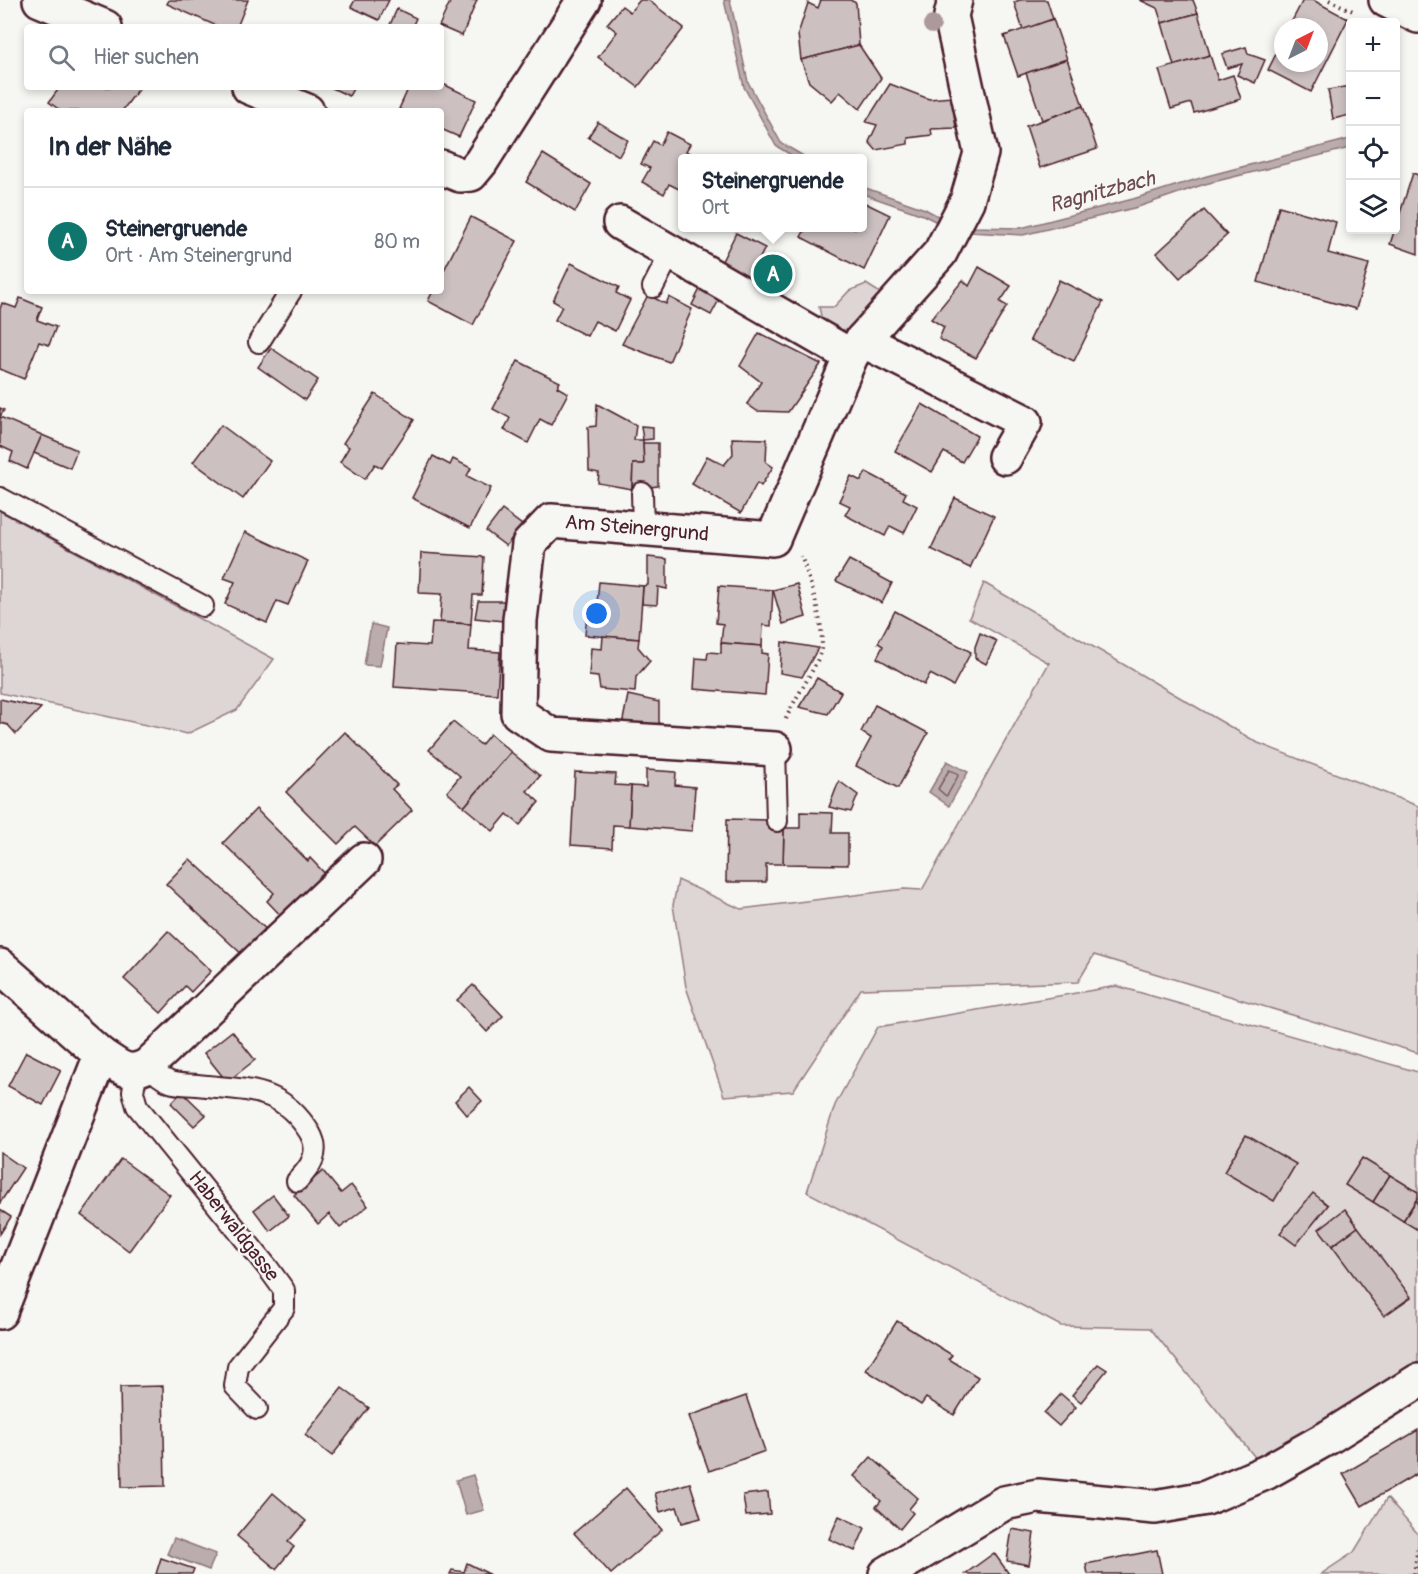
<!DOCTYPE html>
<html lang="de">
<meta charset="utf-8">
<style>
:root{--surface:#fff;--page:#f6f6f7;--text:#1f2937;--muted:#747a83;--line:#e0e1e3;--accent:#0f766e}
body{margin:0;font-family:Pangolin,sans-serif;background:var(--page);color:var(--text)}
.controls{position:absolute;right:18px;top:18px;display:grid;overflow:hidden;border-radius:6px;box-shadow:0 3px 9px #0003}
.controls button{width:54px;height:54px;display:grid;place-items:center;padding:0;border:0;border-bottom:2px solid var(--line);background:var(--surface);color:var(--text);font:30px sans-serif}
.compass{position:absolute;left:1274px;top:18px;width:54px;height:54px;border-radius:50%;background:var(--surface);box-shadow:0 3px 9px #0003;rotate:42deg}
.you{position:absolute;left:597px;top:614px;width:21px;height:21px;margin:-15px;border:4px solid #fff;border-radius:50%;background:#1a73e8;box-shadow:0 0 0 9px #1a73e833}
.badge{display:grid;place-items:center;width:39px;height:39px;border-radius:50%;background:var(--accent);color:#fff;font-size:20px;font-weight:700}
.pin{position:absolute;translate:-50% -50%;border:3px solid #fff;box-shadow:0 2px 6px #0006}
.popup{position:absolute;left:678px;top:154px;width:189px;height:78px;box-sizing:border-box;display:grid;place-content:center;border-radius:6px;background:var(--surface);filter:drop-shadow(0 2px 4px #0005);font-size:20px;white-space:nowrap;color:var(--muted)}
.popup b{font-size:22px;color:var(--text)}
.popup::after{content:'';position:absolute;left:50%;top:100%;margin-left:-12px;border:12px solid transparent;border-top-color:var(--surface)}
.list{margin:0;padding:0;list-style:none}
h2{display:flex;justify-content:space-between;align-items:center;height:78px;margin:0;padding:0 24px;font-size:26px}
h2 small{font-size:20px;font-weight:400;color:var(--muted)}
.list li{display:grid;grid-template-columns:39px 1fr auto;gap:18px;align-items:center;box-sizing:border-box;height:108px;padding:0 24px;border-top:2px solid var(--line)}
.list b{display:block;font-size:22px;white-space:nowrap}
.list p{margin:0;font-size:20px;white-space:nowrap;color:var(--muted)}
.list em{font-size:20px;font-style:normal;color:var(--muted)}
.icon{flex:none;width:33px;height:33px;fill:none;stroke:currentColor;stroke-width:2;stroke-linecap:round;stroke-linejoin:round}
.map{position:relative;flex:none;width:1418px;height:1574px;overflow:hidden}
.search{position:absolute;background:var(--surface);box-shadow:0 3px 9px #0003;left:24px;top:24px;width:420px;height:66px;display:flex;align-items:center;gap:15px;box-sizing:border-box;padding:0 21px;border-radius:6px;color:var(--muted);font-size:22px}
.panel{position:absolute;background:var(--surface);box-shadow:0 3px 9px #0003;left:24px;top:108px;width:420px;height:186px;border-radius:6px}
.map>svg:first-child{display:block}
.green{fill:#ddd6d5;stroke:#947a80;stroke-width:1.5}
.water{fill:#bbadae;stroke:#8e747a;stroke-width:1.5}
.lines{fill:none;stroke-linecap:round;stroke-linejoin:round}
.shore{stroke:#77585f;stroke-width:1.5}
.building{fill:#ccc1c0;stroke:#4a1f2b;stroke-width:1.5}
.lane-casing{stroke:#4a1f2b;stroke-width:24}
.street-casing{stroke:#4a1f2b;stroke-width:38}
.secondary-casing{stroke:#4a1f2b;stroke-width:38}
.path{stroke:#4a1f2b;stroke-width:4;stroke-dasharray:1.5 4.5;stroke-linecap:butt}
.lane{stroke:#f6f6f2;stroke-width:20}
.street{stroke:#f6f6f2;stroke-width:33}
.secondary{stroke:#f6f6f2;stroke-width:33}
.tree{fill:#ac999c}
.labels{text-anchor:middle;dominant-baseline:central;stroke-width:4.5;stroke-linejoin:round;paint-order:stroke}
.street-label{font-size:20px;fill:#4a1f2b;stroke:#f6f6f2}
.water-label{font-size:21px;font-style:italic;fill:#6c4a52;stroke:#f6f6f2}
</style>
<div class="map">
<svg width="1418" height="1574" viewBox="0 0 1418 1574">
<rect width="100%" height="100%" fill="#f6f6f2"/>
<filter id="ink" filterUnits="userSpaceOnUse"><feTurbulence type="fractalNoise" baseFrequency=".0167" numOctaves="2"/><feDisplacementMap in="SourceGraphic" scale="12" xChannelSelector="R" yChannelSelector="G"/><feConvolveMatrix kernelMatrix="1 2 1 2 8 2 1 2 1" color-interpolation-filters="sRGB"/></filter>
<g filter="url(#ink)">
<g class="green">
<polygon points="866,284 882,294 862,329 836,330 823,325 819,307 834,307 849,291"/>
<polygon points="0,511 274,659 237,710 187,734 0,693"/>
<polygon points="984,583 1258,743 1418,806 1418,1053 1094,955 1078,982 861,989 793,1091 724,1096 686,987 673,905 678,880 741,909 904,889 922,890 1049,663 969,618"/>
<polygon points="1117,986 1418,1072 1418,1381 1267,1472 1150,1328 1061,1326 807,1192 835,1105 878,1027"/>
<polygon points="1387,1498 1418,1534 1418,1574 1321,1574 1354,1552"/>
</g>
<g class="water">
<polygon points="724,0 730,0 748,82 781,143 807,158 796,158 776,146 744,87"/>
<polygon points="1350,139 1350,148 1205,184 1138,207 1023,235 969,232 941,224 923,215 863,194 863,187 925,209 947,221 973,227 1021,228 1133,199 1207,176"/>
<polygon points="371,624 387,628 380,666 364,665"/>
<polygon points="947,761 968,772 949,806 929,792"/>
<polygon points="473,1475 484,1510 466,1515 456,1480"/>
<polygon points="174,1538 216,1554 209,1570 167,1554"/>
</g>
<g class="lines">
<polygon class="shore" points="949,770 957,773 958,776 948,794 946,796 938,789"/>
</g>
<g class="building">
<polygon points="169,0 248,0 237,27 219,27 167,4"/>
<polygon points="355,0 389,0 379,20 351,7"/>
<polygon points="451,0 477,0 462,36 439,26"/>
<polygon points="640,0 648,0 684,28 638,87 598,57 617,32 607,24 622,6 630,12"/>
<polygon points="821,0 850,0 856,3 859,45 801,60 798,34 808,3 818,8"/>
<polygon points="1020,0 1047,0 1053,19 1023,30 1014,2"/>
<polygon points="1140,0 1193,0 1198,13 1162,23 1157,8"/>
<polygon points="1303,0 1313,0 1348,19 1311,92 1268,70 1283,40 1283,63 1319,63 1319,27 1289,27"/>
<polygon points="397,9 416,18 412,27 389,27"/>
<polygon points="1198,13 1210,55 1174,66 1162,23"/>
<polygon points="1053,19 1067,59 1018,76 1004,36"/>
<polygon points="859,45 881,78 860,109 840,92 832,101 809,82 801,60"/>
<polygon points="1246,47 1248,54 1265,60 1255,83 1237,75 1242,64 1227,68 1222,54"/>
<polygon points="1210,55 1218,80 1233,75 1241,99 1194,113 1191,103 1171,109 1159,70"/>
<polygon points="1067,59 1083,106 1042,120 1026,73"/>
<polygon points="441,83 476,100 459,137 441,129 441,111 403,111 399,109 409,87 441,87"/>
<polygon points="890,84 929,99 952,97 956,128 931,129 932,135 908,138 908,144 876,150 869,142 877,125 866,122"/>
<polygon points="1350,86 1350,115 1333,119 1328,90"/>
<polygon points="60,87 140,87 122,111 61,111 49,102"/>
<polygon points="330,87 354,87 349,96"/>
<polygon points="1083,106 1097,149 1040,168 1026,126"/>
<polygon points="598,122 628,140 619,156 588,137"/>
<polygon points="667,132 690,144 686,151 699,158 683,158 683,191 669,184 664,194 642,182 650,168 641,164 653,141 660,145"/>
<polygon points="543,154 591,184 575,212 526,182"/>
<polygon points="1413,173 1418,175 1418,254 1390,244"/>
<polygon points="863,202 890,215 864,270 801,237 806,228 863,228"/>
<polygon points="1279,206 1336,222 1328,253 1369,264 1356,309 1258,282"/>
<polygon points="1204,210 1227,235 1180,278 1157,253"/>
<polygon points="471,217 517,241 473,325 428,301 433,291 441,291 441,276"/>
<polygon points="736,233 765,248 747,283 718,269"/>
<polygon points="774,255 790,267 773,292 757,280"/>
<polygon points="571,263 619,287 616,293 630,300 615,331 595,321 587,336 555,320 562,306 553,301"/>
<polygon points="979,267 1011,286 1000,302 1007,306 976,358 939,339 944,327 931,319 963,280 969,286"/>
<polygon points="1059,280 1103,302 1074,361 1030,340"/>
<polygon points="702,285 721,296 711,315 692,305"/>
<polygon points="648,295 666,304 669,297 692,309 669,362 622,344"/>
<polygon points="20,298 42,307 37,320 56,327 49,345 39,342 24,379 0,369 0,309 2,303 16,308"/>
<polygon points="759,333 821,364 788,412 757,411 747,404 761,382 740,366"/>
<polygon points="271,348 318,380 305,400 258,367"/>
<polygon points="518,361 560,382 557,387 568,393 551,425 540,419 528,443 504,430 510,418 493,409"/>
<polygon points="375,394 414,420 382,468 375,464 365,479 340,462 349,447 343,443"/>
<polygon points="597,404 636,425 634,440 643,440 644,464 633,464 632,489 598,483 599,473 589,471 588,427 596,426"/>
<polygon points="922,404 977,436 962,462 944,452 932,472 895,451"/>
<polygon points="0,408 4,410 0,417 42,435 27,469 10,461 13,452 0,446"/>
<polygon points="221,425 270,461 243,499 193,462"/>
<polygon points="641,426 653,427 653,439 643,440"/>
<polygon points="42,435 77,450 70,468 34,453"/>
<polygon points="732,438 767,439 766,462 773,467 761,486 757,483 741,513 692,484 707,456 724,465 733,454"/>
<polygon points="643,443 658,443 658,486 632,489 633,464 644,464"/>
<polygon points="433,456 450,465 453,459 471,468 467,476 491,488 470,528 412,498"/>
<polygon points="866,472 906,493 903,499 917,506 904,533 890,526 885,536 845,515 850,506 839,501 851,476 861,481"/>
<polygon points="955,498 994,516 970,568 931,549"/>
<polygon points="502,510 522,525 506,546 486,531"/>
<polygon points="245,532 308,561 288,605 277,601 267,623 225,604 235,582 224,578"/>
<polygon points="421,553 484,557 482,595 473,595 471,624 440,622 442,594 419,593"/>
<polygon points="648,557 667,559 667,589 658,587 657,605 642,604 643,586 648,585"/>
<polygon points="849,560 892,583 882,603 836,581"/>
<polygon points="599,582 643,586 639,639 585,635 587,613 596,614"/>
<polygon points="797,584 806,617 783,624 773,590"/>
<polygon points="719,586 773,590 771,626 763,625 762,646 721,643 723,624 716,623"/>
<polygon points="478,601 506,601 503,621 475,618"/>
<polygon points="895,611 971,652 953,686 930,674 924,685 877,658 883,646 878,643"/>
<polygon points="432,622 471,624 469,650 500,652 497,694 394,687 397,644 430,646"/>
<polygon points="980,633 997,641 986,664 975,658 975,647"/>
<polygon points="603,636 639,639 638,647 650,661 636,677 635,692 600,689 598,677 589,676 591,648 602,649"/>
<polygon points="782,642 818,648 802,677 780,673"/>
<polygon points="721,643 762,646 762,653 768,654 765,695 694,689 696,658 707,659 708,652 721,653"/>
<polygon points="817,678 841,692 828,714 799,707"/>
<polygon points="628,695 659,702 659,725 622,725"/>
<polygon points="0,699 41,708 16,734 8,725 0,723"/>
<polygon points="875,705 928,733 898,788 856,766 871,738 861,732"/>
<polygon points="453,722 481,745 490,734 511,752 464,807 447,792 460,776 429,750"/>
<polygon points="345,732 397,785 392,789 412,810 375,846 355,827 338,844 286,792"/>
<polygon points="511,752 540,776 527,791 539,802 520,825 507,814 493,831 464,807"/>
<polygon points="646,770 676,772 675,785 695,787 692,831 629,826 631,786 646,787"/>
<polygon points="575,772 616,774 615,785 631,786 629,826 613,825 612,848 571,845"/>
<polygon points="839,781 858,795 851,812 829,807"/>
<polygon points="256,809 308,861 310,858 330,879 287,922 267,901 274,893 223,843"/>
<polygon points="800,812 833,813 832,833 848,833 848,865 783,864 784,828 800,828"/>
<polygon points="727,819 768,820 768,827 784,828 783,864 766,864 766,882 726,882"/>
<polygon points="190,859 269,932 245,957 166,884"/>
<polygon points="168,931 211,971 191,992 185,986 161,1013 124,979"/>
<polygon points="473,985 503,1016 487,1032 457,1000"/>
<polygon points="232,1031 255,1060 227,1082 204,1053"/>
<polygon points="26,1052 61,1070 43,1105 8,1086"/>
<polygon points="469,1087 482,1101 467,1115 455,1101"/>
<polygon points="182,1092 206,1115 194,1126 171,1103"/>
<polygon points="1246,1135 1296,1164 1274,1201 1224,1172"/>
<polygon points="0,1152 23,1168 0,1203"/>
<polygon points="1362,1158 1390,1175 1373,1202 1345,1185"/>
<polygon points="121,1159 170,1195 129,1251 81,1215"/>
<polygon points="323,1171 341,1193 351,1185 368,1206 340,1228 329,1214 318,1224 294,1195"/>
<polygon points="1390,1175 1418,1192 1418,1197 1403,1221 1373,1202"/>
<polygon points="1313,1193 1328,1205 1296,1245 1280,1233"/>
<polygon points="273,1195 289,1216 270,1231 254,1210"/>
<polygon points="1416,1201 1418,1202 1418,1230 1403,1221"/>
<polygon points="1345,1209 1358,1227 1332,1246 1319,1229"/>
<polygon points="0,1210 11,1217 0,1234"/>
<polygon points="1358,1227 1411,1297 1384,1316 1332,1246"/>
<polygon points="897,1321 952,1355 949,1359 978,1377 954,1415 926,1398 921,1405 866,1370"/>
<polygon points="1098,1364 1107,1370 1081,1402 1072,1395"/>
<polygon points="163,1386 165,1486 122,1487 120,1387"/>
<polygon points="342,1388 369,1408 332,1456 305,1435"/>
<polygon points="1061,1394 1076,1407 1059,1426 1044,1413"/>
<polygon points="746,1396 765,1451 709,1471 689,1416"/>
<polygon points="1418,1430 1418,1473 1362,1506 1343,1474"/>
<polygon points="871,1457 918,1498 909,1509 913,1513 900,1529 876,1507 881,1501 854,1476"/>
<polygon points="690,1483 701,1518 682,1523 677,1507 660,1512 655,1493"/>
<polygon points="626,1488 662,1530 611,1574 574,1533"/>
<polygon points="768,1492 770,1514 746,1516 743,1495"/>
<polygon points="273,1493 306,1521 288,1542 294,1547 276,1569 237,1536"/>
<polygon points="839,1516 865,1528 855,1551 829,1539"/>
<polygon points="1012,1529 1034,1533 1029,1565 1007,1561"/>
<polygon points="1157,1550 1162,1574 1088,1574 1086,1564"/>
<polygon points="994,1553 1009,1574 965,1574"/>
<polygon points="161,1558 194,1569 192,1574 156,1574"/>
<polygon points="467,1563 489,1574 450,1574 452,1570 464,1572"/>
</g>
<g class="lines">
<g class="lane-casing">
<g id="lane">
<polyline points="653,287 671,252"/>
<polyline points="259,342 291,291"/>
<polyline points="642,493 643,529"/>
<polyline points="0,498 203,606"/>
<polyline points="775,749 777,821"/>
<path d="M 148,1065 C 154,1072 160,1078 170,1082 C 178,1085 188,1084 197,1085 C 247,1091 280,1085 310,1133 C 321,1152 311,1167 297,1181"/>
<polyline points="136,1072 133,1092 137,1106 268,1268 284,1290 284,1308 238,1367 235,1386 257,1409"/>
</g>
</g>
<g class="street-casing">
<g id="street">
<polyline points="40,0 105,27"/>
<polyline points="249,87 307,111"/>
<polyline points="441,167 460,175 471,174 481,162 584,0"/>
<polyline points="620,223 851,356"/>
<polyline points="862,340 1025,422 1005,457"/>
<polyline points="775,749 551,735 518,713 520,620 529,544 551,521 773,539 851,356 862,340 940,253 967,201 981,153 951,16 955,0"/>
<polyline points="0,966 101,1055 0,1312"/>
<path d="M 101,1055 C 119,1066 127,1077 148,1065 L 364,860"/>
<polyline points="886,1574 1004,1503 1038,1496 1155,1507 1206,1498 1267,1472 1329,1437 1418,1381"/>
</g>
</g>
<g class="secondary-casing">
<polyline id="secondary" points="1386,0 1418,16"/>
</g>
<g class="path">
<polyline points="1329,0 1355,12"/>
<path d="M 786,719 C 795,697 811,677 820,654 C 828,634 809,577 801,556"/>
<polyline points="1414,1574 1418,1546"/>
</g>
<use href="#lane" class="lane"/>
<use href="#street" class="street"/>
<use href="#secondary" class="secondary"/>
</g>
<circle class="tree" cx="932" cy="25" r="9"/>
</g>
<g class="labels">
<g class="street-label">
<text transform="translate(637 528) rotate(5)">Am Steinergrund</text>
<text transform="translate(234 1226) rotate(52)">Haberwaldgasse</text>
</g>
<g class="water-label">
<text transform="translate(1102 192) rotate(-15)">Ragnitzbach</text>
</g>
</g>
</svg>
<div class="controls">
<button>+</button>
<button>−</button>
<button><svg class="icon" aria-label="locate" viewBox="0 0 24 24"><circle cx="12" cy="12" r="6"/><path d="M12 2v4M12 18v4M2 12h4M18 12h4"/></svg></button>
<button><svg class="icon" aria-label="layers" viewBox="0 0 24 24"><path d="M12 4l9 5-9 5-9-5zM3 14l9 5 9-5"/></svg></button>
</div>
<svg class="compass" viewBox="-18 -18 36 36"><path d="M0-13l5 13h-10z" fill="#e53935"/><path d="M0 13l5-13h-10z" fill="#747a83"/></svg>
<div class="you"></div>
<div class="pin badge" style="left:773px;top:274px">A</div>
<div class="popup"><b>Steinergruende</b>Ort</div>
<div class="search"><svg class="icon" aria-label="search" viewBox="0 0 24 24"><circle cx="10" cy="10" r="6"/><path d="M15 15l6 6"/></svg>Hier suchen</div>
<section class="panel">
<h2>In der Nähe<small></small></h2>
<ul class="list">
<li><span class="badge">A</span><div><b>Steinergruende</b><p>Ort · Am Steinergrund</p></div><em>80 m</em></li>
</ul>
</section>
</div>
